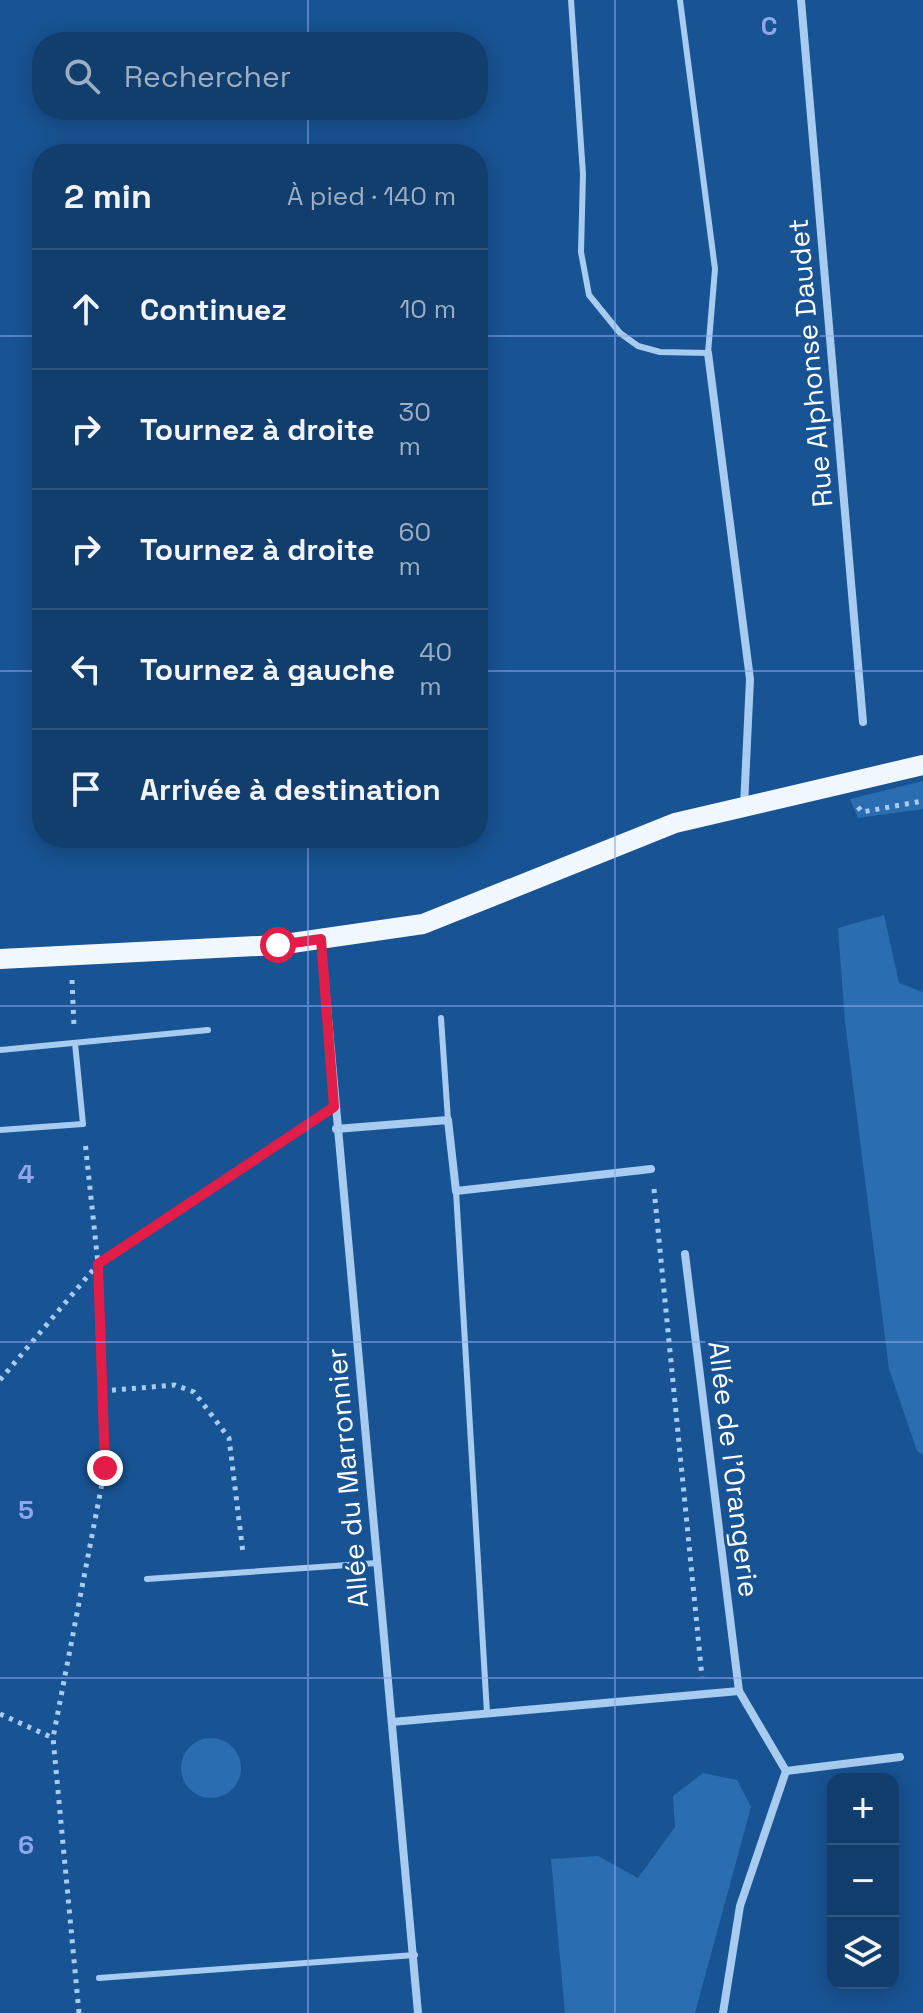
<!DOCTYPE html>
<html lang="fr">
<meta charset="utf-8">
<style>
:root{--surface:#123e6e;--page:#1f4976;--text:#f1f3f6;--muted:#9caec2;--line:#315781}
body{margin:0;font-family:"Space Grotesk",sans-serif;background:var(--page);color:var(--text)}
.controls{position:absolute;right:24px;bottom:24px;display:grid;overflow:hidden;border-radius:16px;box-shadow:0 4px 20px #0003}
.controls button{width:72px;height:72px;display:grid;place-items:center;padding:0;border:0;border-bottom:2px solid var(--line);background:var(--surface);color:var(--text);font:40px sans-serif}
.stop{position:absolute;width:24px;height:24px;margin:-18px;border:6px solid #e11d48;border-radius:50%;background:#fff}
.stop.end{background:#e11d48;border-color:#fff;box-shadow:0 2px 8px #0008}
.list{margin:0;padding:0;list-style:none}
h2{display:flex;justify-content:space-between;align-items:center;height:104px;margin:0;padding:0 32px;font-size:34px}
h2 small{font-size:26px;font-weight:400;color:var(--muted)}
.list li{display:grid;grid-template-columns:52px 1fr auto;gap:24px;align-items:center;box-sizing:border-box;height:120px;padding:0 32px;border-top:2px solid var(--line)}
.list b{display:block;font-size:30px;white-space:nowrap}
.list em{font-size:26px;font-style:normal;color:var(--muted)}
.icon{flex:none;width:44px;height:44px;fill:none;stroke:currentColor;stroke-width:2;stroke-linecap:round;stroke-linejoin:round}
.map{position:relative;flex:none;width:923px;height:2013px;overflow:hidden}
.search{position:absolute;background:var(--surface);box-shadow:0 4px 20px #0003;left:32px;top:32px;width:456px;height:88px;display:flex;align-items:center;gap:20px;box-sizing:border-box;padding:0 28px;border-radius:32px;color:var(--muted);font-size:30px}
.panel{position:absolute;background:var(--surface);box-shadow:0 4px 20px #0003;left:32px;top:144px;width:456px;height:704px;border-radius:32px}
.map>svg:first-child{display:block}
.green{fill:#2a6db1}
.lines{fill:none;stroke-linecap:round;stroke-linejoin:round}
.path{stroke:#a8cbf0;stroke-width:5;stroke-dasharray:4 6;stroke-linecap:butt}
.lane{stroke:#a8cbf0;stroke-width:6}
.street{stroke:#a8cbf0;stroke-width:8}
.primary{stroke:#f1f7ff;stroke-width:20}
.route{stroke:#e11d48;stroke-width:10}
.grid{fill:none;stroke:#8ea6ec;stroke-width:2;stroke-opacity:0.55}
.labels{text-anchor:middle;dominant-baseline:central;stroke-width:6;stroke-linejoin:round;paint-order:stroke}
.street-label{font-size:28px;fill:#fff;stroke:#185393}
.grid-label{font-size:26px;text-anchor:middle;font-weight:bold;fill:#8ea6ec;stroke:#185393;stroke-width:6;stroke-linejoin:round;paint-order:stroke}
</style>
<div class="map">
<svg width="923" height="2013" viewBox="0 0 923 2013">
<rect width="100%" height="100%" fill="#185393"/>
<g class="green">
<polygon points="923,781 923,809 858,818 850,799"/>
<polygon points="884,915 899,983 923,992 923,1455 917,1451 889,1369 845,1022 838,928"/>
<circle cx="211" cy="1768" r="30"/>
<polygon points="703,1773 737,1780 751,1807 695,2013 565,2013 551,1859 598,1856 638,1878 675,1827 673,1796"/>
</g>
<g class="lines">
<g class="path">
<polyline points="858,807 862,812 923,801"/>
<polyline points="72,980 74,1026"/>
<polyline points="654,1189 702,1677"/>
<polyline points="0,1380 98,1264 317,1118"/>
<polyline points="102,1391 175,1385 194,1392 229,1438 243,1553"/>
<polyline points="0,1714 53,1738"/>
<polyline points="79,2013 53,1738 105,1468 98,1264 85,1141"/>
</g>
<g class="lane">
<polyline points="571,0 583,174 581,252 589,295 620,333 638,346 660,352 708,353 715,269 680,0"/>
<polyline points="441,1018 448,1120"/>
<polyline points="0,1050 208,1030"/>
<polyline points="0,1130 83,1124 75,1043"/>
<polyline points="456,1191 487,1713"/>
<polyline points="147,1579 377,1563"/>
<polyline points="99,1978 415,1955"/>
</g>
<g class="street">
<polyline points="801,0 863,722"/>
<polyline points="708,353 750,679 744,806"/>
<polyline points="321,940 418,2013"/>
<polyline points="336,1129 448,1120 456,1191 651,1169"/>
<polyline points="685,1254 739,1691"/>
<polyline points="392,1722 739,1691 786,1771 900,1757"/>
<polyline points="723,2013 740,1906 786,1771"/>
</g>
<polyline class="primary" points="0,959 278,945 423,924 675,823 923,765"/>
</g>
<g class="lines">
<polyline class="route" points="105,1468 98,1264 334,1107 321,939 278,945"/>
</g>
<path class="grid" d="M 308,0 L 308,42M 615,0 L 615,2013M 308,110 L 308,154M 0,336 L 42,336M 478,336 L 923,336M 0,671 L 42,671M 478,671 L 923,671M 308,838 L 308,2013M 0,1006 L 923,1006M 0,1342 L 923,1342M 0,1678 L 923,1678"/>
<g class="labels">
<g class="street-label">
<text transform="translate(810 363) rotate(-95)">Rue Alphonse Daudet</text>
<text transform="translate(734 1469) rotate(83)">Allée de l'Orangerie</text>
<text transform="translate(347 1478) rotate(-95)">Allée du Marronnier</text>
</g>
</g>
<g class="grid-label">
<text x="769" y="35">C</text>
<text x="26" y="1183">4</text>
<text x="26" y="1519">5</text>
<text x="26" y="1854">6</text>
</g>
</svg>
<div class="controls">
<button>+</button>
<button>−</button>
<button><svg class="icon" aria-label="layers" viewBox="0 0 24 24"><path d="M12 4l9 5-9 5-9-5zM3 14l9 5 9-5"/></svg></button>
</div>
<div class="stop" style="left:278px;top:945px"></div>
<div class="stop end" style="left:105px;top:1468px"></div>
<div class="search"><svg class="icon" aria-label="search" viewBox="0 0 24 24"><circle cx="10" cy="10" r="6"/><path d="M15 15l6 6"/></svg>Rechercher</div>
<section class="panel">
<h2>2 min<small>À pied · 140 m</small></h2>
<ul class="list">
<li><svg class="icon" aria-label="ahead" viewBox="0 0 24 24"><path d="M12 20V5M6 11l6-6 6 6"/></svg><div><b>Continuez</b></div><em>10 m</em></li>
<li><svg class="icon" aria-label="right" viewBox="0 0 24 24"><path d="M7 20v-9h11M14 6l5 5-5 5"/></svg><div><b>Tournez à droite</b></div><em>30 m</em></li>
<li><svg class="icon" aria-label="right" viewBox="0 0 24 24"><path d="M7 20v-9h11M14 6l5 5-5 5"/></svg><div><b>Tournez à droite</b></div><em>60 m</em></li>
<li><svg class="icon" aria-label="left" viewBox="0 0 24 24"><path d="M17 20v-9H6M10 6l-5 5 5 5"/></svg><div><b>Tournez à gauche</b></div><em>40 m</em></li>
<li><svg class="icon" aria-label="arrive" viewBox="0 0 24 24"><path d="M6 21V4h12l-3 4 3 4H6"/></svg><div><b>Arrivée à destination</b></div></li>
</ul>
</section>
</div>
